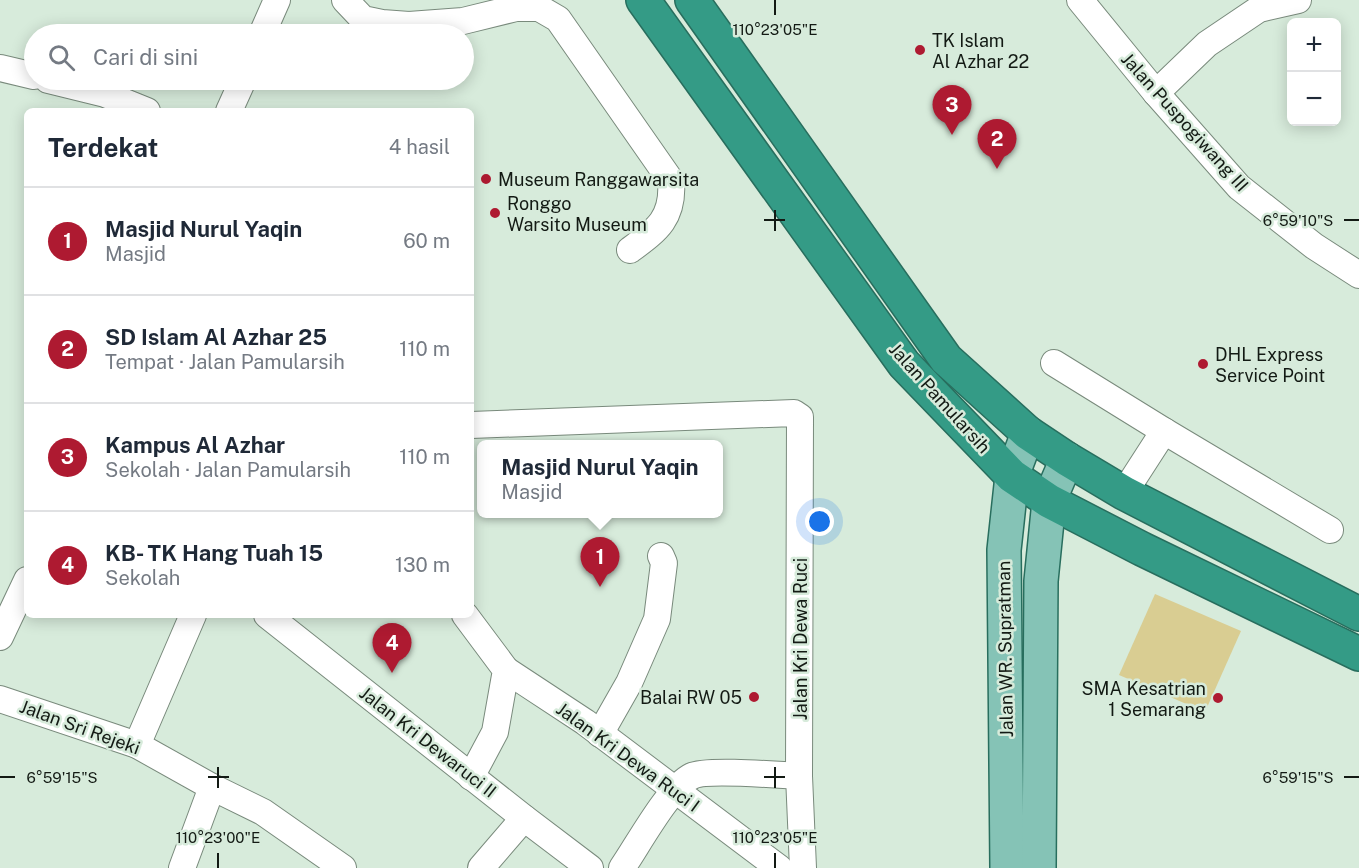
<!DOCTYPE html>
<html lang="id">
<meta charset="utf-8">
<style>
:root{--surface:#fff;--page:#f6f6f7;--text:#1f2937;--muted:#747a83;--line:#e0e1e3;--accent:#ae1a31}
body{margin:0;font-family:"Public Sans",sans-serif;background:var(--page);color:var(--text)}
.controls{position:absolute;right:18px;top:18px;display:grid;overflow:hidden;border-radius:9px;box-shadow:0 3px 15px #0003}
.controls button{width:54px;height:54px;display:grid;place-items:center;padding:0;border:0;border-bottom:2px solid var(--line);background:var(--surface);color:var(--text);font:30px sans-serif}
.you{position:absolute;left:820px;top:522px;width:21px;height:21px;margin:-15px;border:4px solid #fff;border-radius:50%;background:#1a73e8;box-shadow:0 0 0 9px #1a73e833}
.badge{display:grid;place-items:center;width:39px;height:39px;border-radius:50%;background:var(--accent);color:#fff;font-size:20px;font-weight:700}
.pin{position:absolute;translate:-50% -50px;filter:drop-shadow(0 2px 3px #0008)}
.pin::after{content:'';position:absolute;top:32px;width:21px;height:18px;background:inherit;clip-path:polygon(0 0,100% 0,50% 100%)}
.popup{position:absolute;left:477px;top:440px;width:246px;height:78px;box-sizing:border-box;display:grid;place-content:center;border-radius:9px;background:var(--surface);filter:drop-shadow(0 2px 4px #0005);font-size:20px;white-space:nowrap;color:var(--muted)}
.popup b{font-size:22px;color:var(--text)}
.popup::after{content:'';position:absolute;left:50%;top:100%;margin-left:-12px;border:12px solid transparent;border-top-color:var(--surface)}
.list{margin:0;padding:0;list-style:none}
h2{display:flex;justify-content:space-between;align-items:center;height:78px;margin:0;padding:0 24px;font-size:26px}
h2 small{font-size:20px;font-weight:400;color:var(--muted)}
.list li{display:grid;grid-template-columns:39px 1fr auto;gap:18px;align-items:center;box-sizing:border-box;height:108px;padding:0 24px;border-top:2px solid var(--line)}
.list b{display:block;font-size:22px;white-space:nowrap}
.list p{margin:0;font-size:20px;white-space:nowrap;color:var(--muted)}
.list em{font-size:20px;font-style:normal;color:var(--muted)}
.icon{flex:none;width:33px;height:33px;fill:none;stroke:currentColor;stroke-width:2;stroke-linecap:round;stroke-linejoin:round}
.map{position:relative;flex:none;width:1359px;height:868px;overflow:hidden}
.search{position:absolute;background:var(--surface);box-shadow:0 3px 15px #0003;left:24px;top:24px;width:450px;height:66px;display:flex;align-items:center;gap:15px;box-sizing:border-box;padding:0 21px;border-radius:33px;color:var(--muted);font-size:22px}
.panel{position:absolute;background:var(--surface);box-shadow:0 3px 15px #0003;left:24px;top:108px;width:450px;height:510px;border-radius:9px}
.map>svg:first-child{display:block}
.green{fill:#d9cd92}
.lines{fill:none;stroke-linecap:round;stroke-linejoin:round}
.minor-casing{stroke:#798a7c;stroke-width:28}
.major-casing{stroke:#286e5e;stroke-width:36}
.highway-casing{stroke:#286e5e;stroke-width:36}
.minor{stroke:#fff;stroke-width:26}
.major{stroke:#85c3b6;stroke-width:33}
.highway{stroke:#349b86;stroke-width:33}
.ticks{fill:none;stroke:#131a14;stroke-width:2}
.poi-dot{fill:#ae1a31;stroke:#d7ebdb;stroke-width:2}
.labels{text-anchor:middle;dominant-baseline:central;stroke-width:5;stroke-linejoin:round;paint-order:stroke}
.poi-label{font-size:18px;fill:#131a14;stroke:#d7ebdb;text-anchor:start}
.street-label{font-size:18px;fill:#131a14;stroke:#d7ebdb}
.ticks-label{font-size:15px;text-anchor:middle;fill:#131a14;stroke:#d7ebdb;stroke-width:5;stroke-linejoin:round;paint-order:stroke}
</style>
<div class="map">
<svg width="1359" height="868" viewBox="0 0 1359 868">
<rect width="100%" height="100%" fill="#d7ebdb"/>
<polygon class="green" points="1155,594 1241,631 1205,712 1119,675"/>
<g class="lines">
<g class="minor-casing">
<g id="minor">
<path d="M 345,0 L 363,19 L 382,23 L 409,25 L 463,21 L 516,8 L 539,8 L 558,19 L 671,181 C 674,218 657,230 630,250"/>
<polyline points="1080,0 1156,93 1239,187 1314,246 1359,275"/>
<polyline points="262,34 277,0"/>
<polyline points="0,68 34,76"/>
<polyline points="48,80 105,94 147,111"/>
<polyline points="1156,93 1207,44 1259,9 1298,0"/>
<polyline points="229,111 243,80"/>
<polyline points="1054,363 1164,431 1330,530"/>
<polyline points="471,425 794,413 800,417 799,776 803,868"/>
<polyline points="1124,493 1164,431"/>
<polyline points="267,615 524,818 590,868"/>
<polyline points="465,615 506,670 495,732 471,777"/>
<polyline points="0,637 27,580"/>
<polyline points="506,670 585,722 779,868"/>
<polyline points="0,699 137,745 212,787 263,812 343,868"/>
<polyline points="600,734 629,683 657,619 664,563 661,556"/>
<polyline points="137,745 193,615"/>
<polyline points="182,868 212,787"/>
<polyline points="481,868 524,818"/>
<path d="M 622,868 C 638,845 669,787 692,776 C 706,769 780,775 799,776"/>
</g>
</g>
<g class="major-casing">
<g id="major">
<polyline points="1007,868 1004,550 1012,476 1028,433"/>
<polyline points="1039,868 1041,581 1049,501 1067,459"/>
</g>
</g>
<g class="highway-casing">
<g id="highway">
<polyline points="643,0 904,364 1012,476 1049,501 1142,549 1359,654"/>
<polyline points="692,0 946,359 1028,433 1067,459 1124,493 1359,614"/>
</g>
</g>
<use href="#minor" class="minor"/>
<use href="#major" class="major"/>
<use href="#highway" class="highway"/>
</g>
<path class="ticks" d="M 775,0 L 775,15M 775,210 L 775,231M 764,220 L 785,220M 1344,220 L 1359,220M 218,767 L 218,788M 775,767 L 775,788M 0,777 L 15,777M 208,777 L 229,777M 764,777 L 785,777M 1344,777 L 1359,777M 218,853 L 218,868M 775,853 L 775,868"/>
<g class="poi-dot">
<circle cx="920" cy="50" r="6"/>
<circle cx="486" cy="179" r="6"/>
<circle cx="495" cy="213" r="6"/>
<circle cx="1203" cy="364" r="6"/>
<circle cx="754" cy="697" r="6"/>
<circle cx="1218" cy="698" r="6"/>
</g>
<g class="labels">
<g class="poi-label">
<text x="932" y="40">TK Islam<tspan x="932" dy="21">Al Azhar 22</tspan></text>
<text x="498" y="179">Museum Ranggawarsita</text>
<text x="507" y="203">Ronggo<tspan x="507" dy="21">Warsito Museum</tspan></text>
<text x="1215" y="354">DHL Express<tspan x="1215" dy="21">Service Point</tspan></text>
<text x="1206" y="688" text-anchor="end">SMA Kesatrian<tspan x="1206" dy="21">1 Semarang</tspan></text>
<text x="742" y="697" text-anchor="end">Balai RW 05</text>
</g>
<g class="street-label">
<text transform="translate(1185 122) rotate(48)">Jalan Puspogiwang III</text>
<text transform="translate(940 398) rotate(48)">Jalan Pamularsih</text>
<text transform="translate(800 639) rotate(-90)">Jalan Kri Dewa Ruci</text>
<text transform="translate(1005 649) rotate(-91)">Jalan WR. Supratman</text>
<text transform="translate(80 727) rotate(20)">Jalan Sri Rejeki</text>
<text transform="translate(428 742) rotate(38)">Jalan Kri Dewaruci II</text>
<text transform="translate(628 757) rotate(36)">Jalan Kri Dewa Ruci I</text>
</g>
</g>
<g class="ticks-label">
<text x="775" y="35">110°23'05"E</text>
<text x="1298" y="226">6°59'10"S</text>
<text x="62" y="783">6°59'15"S</text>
<text x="1298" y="783">6°59'15"S</text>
<text x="218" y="843">110°23'00"E</text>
<text x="775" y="843">110°23'05"E</text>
</g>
</svg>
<div class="controls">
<button>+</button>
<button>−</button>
</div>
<div class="you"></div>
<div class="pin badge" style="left:600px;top:587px">1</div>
<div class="popup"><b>Masjid Nurul Yaqin</b>Masjid</div>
<div class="pin badge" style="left:997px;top:169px">2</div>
<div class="pin badge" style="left:952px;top:135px">3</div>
<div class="pin badge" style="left:392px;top:673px">4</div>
<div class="search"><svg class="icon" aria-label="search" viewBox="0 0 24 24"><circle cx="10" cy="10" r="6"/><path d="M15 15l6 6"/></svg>Cari di sini</div>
<section class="panel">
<h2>Terdekat<small>4 hasil</small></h2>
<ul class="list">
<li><span class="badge">1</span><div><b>Masjid Nurul Yaqin</b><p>Masjid</p></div><em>60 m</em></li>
<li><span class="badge">2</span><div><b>SD Islam Al Azhar 25</b><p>Tempat · Jalan Pamularsih</p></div><em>110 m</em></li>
<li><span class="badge">3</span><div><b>Kampus Al Azhar</b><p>Sekolah · Jalan Pamularsih</p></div><em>110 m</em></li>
<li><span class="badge">4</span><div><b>KB- TK Hang Tuah 15</b><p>Sekolah</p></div><em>130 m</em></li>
</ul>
</section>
</div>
